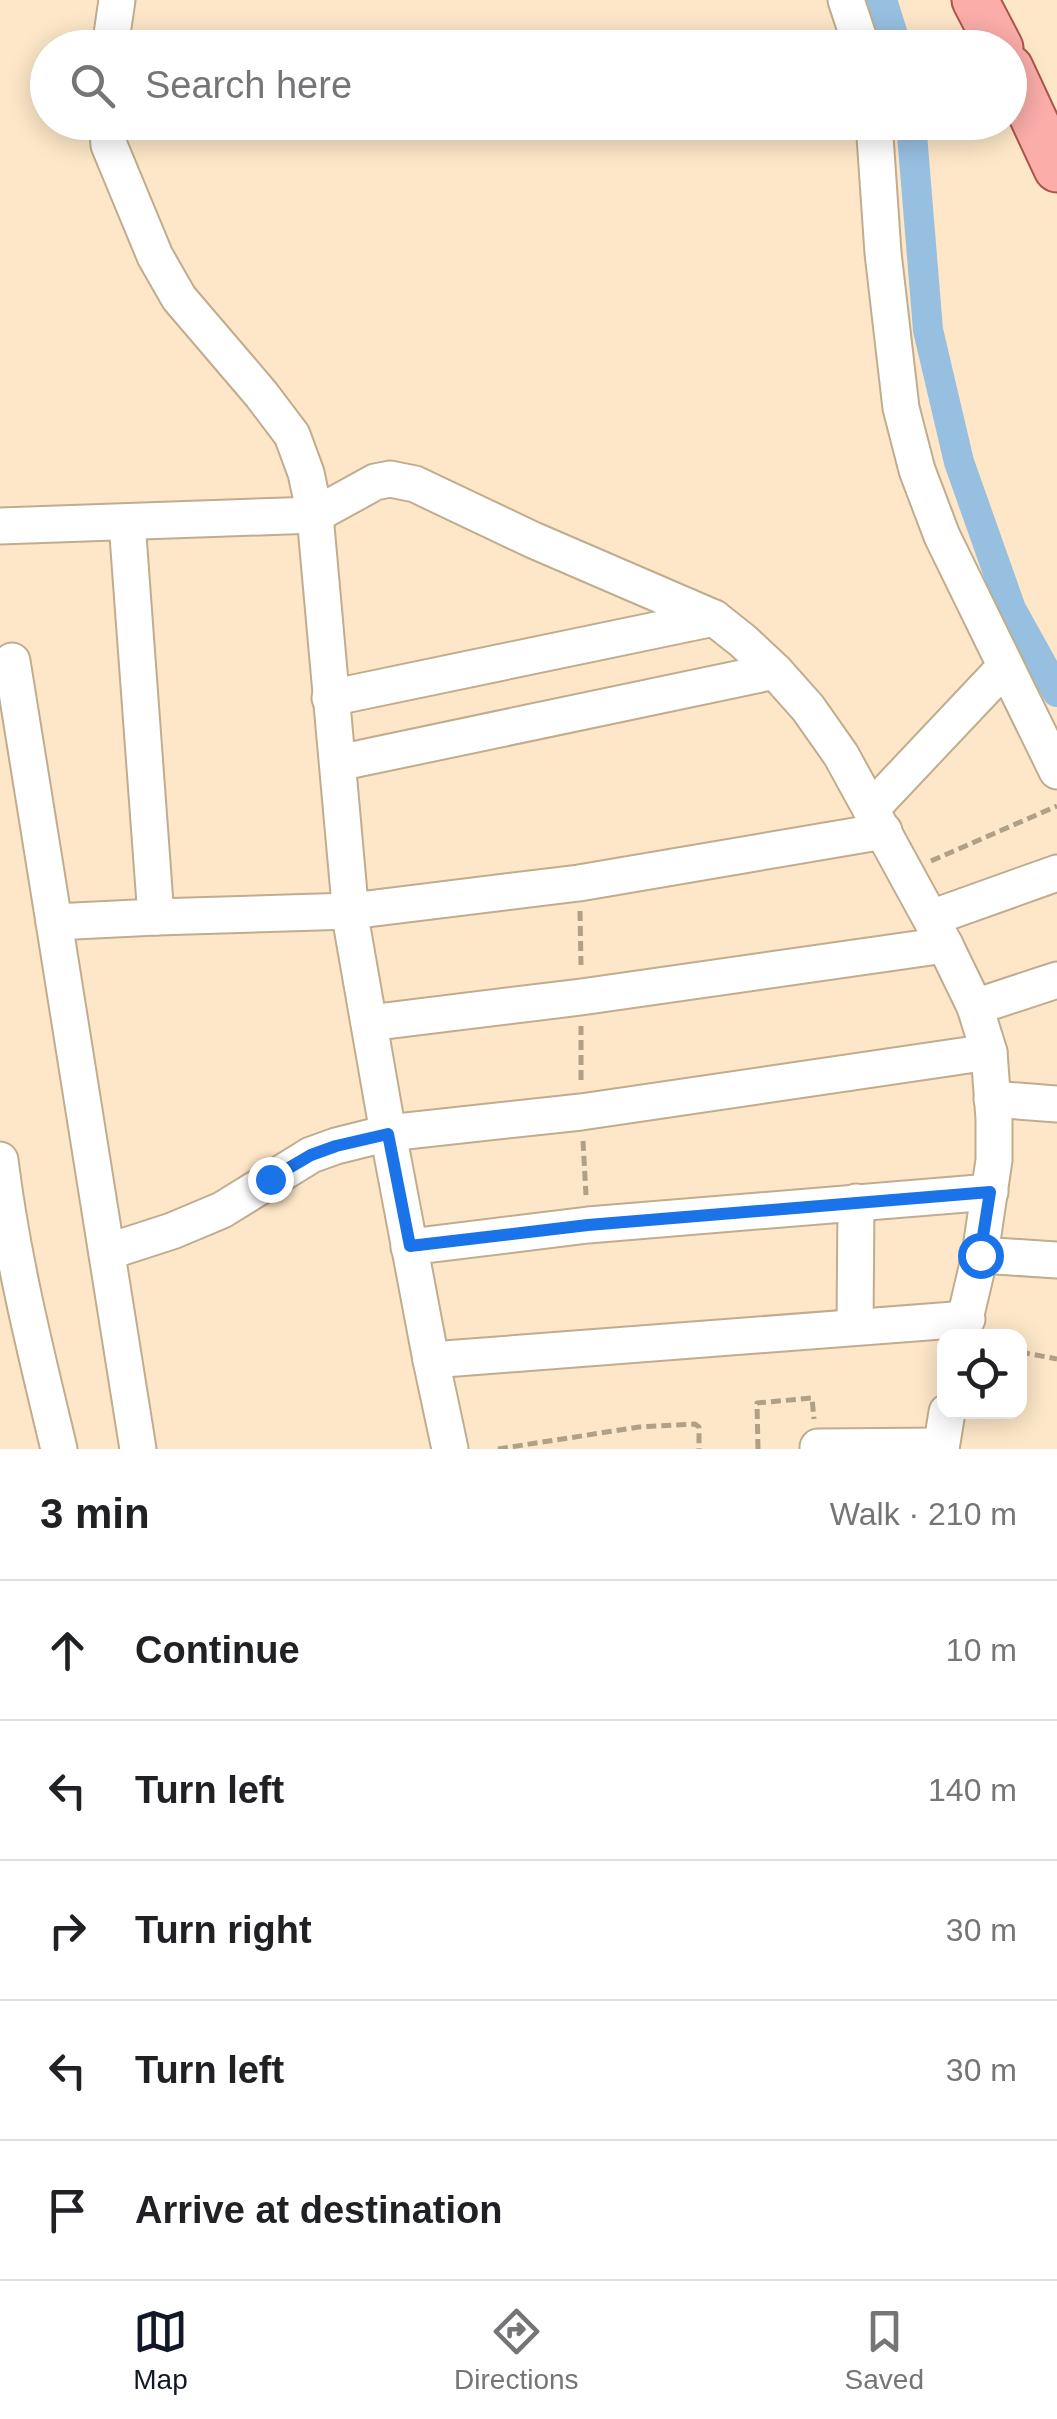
<!DOCTYPE html>
<meta charset="utf-8">
<style>
:root{--surface:#fff;--page:#f2f2f2;--text:#202124;--muted:#757577;--line:#e0e0e0;--accent:#111827}
body{margin:0;font-family:Helvetica,sans-serif;background:var(--page);color:var(--text)}
.controls{position:absolute;right:30px;bottom:30px;display:grid;overflow:hidden;border-radius:20px;box-shadow:0 5px 25px #0003}
.controls button{width:90px;height:90px;display:grid;place-items:center;padding:0;border:0;border-bottom:2px solid var(--line);background:var(--surface);color:var(--text);font:50px sans-serif}
.stop{position:absolute;width:30px;height:30px;margin:-22px;border:8px solid #1a73e8;border-radius:50%;background:#fff}
.stop.end{background:#1a73e8;border-color:#fff;box-shadow:0 2px 10px #0008}
.list{margin:0;padding:0;list-style:none}
h2{display:flex;justify-content:space-between;align-items:center;height:130px;margin:0;padding:0 40px;font-size:42px}
h2 small{font-size:32px;font-weight:400;color:var(--muted)}
.list li{display:grid;grid-template-columns:65px 1fr auto;gap:30px;align-items:center;box-sizing:border-box;height:140px;padding:0 40px;border-top:2px solid var(--line)}
.list b{display:block;font-size:38px;white-space:nowrap}
.list em{font-size:32px;font-style:normal;color:var(--muted)}
.icon{flex:none;width:55px;height:55px;fill:none;stroke:currentColor;stroke-width:2;stroke-linecap:round;stroke-linejoin:round}
.map{position:relative;flex:none;width:1057px;height:1449px;overflow:hidden}
.search{position:absolute;background:var(--surface);box-shadow:0 5px 25px #0003;left:30px;right:30px;top:30px;height:110px;display:flex;align-items:center;gap:25px;box-sizing:border-box;padding:0 35px;border-radius:55px;color:var(--muted);font-size:38px}
.sheet{height:830px;background:var(--surface)}
nav{display:flex;justify-content:space-around;align-items:center;box-sizing:border-box;height:140px;border-top:2px solid var(--line);background:var(--surface);font-size:28px;color:var(--muted)}
nav a{display:grid;justify-items:center;gap:5px}
nav .on{color:var(--accent)}
.map>svg:first-child{display:block}
.lines{fill:none;stroke-linecap:round;stroke-linejoin:round}
.canal{stroke:#97bfe0;stroke-width:30}
.minor-casing{stroke:#c0ac8e;stroke-width:39}
.major-casing{stroke:#aa544b;stroke-width:49}
.path{stroke:#b1a088;stroke-width:5;stroke-dasharray:10 5;stroke-linecap:butt}
.minor{stroke:#fff;stroke-width:35}
.major{stroke:#faada9;stroke-width:45}
.route{stroke:#1a73e8;stroke-width:12}
</style>
<div class="map">
<svg width="1057" height="1449" viewBox="0 0 1057 1449">
<rect width="100%" height="100%" fill="#fde7c8"/>
<g class="lines">
<g class="canal">
<polyline points="882,0 897,48"/>
<polyline points="911,122 928,330 959,462 1011,609 1057,692"/>
</g>
<g class="minor-casing">
<g id="minor">
<polyline points="846,0 862,48"/>
<polyline points="110,48 117,0"/>
<polyline points="107,122 109,145 155,256 179,298 261,394 292,435 306,473 315,515 352,927 388,1133 431,1360 450,1449"/>
<polyline points="874,122 883,253 901,408 917,470 942,536 1057,771"/>
<polyline points="127,522 156,917"/>
<polyline points="0,526 315,515 375,482 390,479 415,484 533,540 714,618 743,641 775,671 808,708 841,755 945,945 975,1007 989,1052 994,1119 994,1160 980,1255 961,1336"/>
<polyline points="12,661 54,922 156,917 351,911 579,883 884,831"/>
<polyline points="330,698 714,618"/>
<polyline points="338,763 775,671"/>
<polyline points="871,809 1005,667"/>
<polyline points="931,918 1057,873"/>
<polyline points="54,922 138,1449"/>
<polyline points="975,1007 1057,980"/>
<polyline points="369,1023 581,997 945,945"/>
<polyline points="992,1099 1057,1104"/>
<path d="M 0,1160 C 12,1258 36,1353 59,1449"/>
<polyline points="409,1247 588,1225 990,1192"/>
<polyline points="107,1252 172,1231 222,1210 311,1155 336,1146 388,1133 581,1112 989,1052"/>
<polyline points="980,1255 1057,1260"/>
<polyline points="855,1326 856,1202"/>
<polyline points="431,1360 967,1319"/>
<polyline points="818,1449 818,1447 941,1446"/>
<polyline points="941,1449 947,1412"/>
</g>
</g>
<g class="major-casing">
<g id="major">
<polyline points="975,0 1000,48"/>
<polyline points="1010,68 1057,169"/>
</g>
</g>
<g class="path">
<polyline points="931,861 1057,806"/>
<polyline points="580,911 581,965"/>
<polyline points="581,1080 581,1026"/>
<polyline points="583,1141 586,1195"/>
<polyline points="1020,1352 1057,1359"/>
<polyline points="498,1449 639,1427 695,1424 699,1427 699,1449"/>
<polyline points="758,1449 757,1403 812,1398 814,1419"/>
</g>
<use href="#minor" class="minor"/>
<use href="#major" class="major"/>
</g>
<g class="lines">
<polyline class="route" points="270,1179 311,1155 336,1146 388,1134 410,1246 588,1225 990,1192 980,1255"/>
</g>
</svg>
<div class="controls">
<button><svg class="icon" aria-label="locate" viewBox="0 0 24 24"><circle cx="12" cy="12" r="6"/><path d="M12 2v4M12 18v4M2 12h4M18 12h4"/></svg></button>
</div>
<div class="stop" style="left:980px;top:1255px"></div>
<div class="stop end" style="left:270px;top:1179px"></div>
<div class="search"><svg class="icon" aria-label="search" viewBox="0 0 24 24"><circle cx="10" cy="10" r="6"/><path d="M15 15l6 6"/></svg>Search here</div>
</div>
<section class="sheet">
<h2>3 min<small>Walk · 210 m</small></h2>
<ul class="list">
<li><svg class="icon" aria-label="ahead" viewBox="0 0 24 24"><path d="M12 20V5M6 11l6-6 6 6"/></svg><div><b>Continue</b></div><em>10 m</em></li>
<li><svg class="icon" aria-label="left" viewBox="0 0 24 24"><path d="M17 20v-9H6M10 6l-5 5 5 5"/></svg><div><b>Turn left</b></div><em>140 m</em></li>
<li><svg class="icon" aria-label="right" viewBox="0 0 24 24"><path d="M7 20v-9h11M14 6l5 5-5 5"/></svg><div><b>Turn right</b></div><em>30 m</em></li>
<li><svg class="icon" aria-label="left" viewBox="0 0 24 24"><path d="M17 20v-9H6M10 6l-5 5 5 5"/></svg><div><b>Turn left</b></div><em>30 m</em></li>
<li><svg class="icon" aria-label="arrive" viewBox="0 0 24 24"><path d="M6 21V4h12l-3 4 3 4H6"/></svg><div><b>Arrive at destination</b></div></li>
</ul>
</section>
<nav>
<a class="on"><svg class="icon" aria-label="map" viewBox="0 0 24 24"><path d="M3 6l6-2 6 2 6-2v14l-6 2-6-2-6 2zM9 4v14M15 6v14"/></svg>Map</a>
<a><svg class="icon" aria-label="directions" viewBox="0 0 24 24"><path d="M12 3l9 9-9 9-9-9zM9 14v-3h6M13 9l2 2-2 2"/></svg>Directions</a>
<a><svg class="icon" aria-label="saved" viewBox="0 0 24 24"><path d="M7 4h10v16l-5-4-5 4z"/></svg>Saved</a>
</nav>
